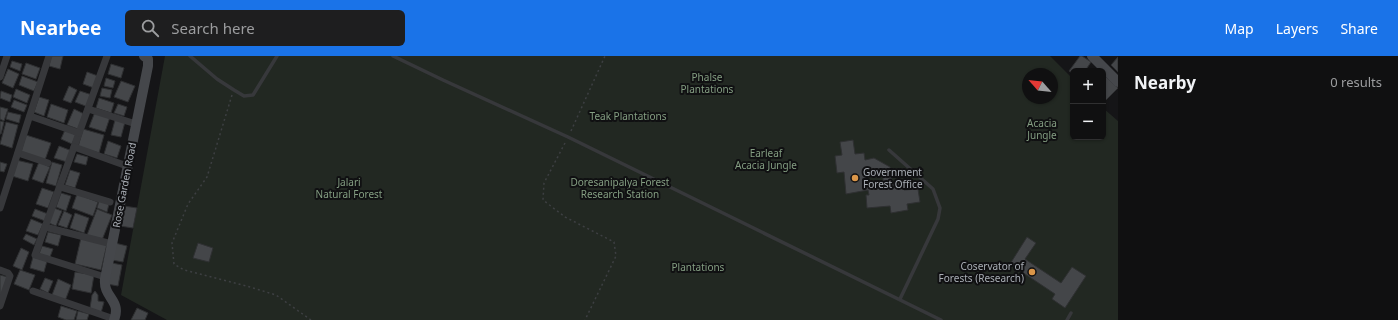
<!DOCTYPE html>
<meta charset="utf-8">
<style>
:root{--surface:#101011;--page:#1e1e1f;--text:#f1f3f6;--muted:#9c9d9f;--line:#303031;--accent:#1a73e8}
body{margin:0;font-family:"Noto Sans",sans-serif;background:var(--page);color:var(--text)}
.controls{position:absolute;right:12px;top:12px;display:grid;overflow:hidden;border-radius:6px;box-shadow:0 1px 3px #0004}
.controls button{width:36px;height:36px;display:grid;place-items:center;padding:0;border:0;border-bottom:1px solid var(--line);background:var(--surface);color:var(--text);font:20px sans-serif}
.compass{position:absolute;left:1022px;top:12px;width:36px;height:36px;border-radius:50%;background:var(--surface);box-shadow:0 1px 3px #0004;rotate:297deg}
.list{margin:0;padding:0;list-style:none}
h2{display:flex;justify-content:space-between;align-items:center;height:52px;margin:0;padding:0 16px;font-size:17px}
h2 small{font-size:13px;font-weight:400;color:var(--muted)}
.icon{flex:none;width:22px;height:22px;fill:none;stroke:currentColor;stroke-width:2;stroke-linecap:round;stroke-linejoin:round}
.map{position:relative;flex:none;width:1118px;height:264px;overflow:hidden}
header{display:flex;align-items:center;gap:24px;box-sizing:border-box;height:56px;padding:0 20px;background:var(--accent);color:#fff}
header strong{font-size:19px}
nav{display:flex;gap:22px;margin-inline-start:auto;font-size:14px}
.search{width:280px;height:36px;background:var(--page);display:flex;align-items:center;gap:10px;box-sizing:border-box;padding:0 14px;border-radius:6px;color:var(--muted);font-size:15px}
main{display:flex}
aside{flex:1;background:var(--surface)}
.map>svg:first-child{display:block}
.green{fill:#222822;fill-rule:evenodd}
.building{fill:#444649;stroke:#2f3032;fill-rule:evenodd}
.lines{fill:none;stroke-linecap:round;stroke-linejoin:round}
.path{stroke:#3d3f42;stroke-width:1.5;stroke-dasharray:2 3;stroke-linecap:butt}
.lane{stroke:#37383b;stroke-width:3.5}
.street{stroke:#37383b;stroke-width:7}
.secondary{stroke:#45474b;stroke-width:10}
.poi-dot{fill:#db9649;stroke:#101012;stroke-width:1.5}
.labels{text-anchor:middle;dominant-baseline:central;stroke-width:4;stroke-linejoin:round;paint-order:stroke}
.park-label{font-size:10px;fill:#849e82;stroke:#101012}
.poi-label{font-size:10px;fill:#a9aeb5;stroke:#101012;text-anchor:start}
.street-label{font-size:10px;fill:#a9aeb5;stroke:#101012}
</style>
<header>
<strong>Nearbee</strong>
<div class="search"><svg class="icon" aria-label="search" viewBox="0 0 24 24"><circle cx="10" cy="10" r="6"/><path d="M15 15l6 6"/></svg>Search here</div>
<nav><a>Map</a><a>Layers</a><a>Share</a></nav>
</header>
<main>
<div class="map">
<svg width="1118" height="264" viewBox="0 0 1118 264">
<rect width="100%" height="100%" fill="#151517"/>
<path class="green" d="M 165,0 L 1050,0 L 1073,23 L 1073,81 L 1103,81 L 1103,52 L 1118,65 L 1118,264 L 167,264 L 121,239 ZM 1028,18 L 1052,18 L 1052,42 L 1028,42 Z"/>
<g class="building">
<polygon points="51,0 63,0 60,13 49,10"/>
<polygon points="1080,0 1082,0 1091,6 1085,15 1073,15 1073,18 1069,15"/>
<polygon points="1118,1 1118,16 1111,9"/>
<polygon points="12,5 22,8 20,15 10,11"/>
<polygon points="26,7 40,12 36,23 22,18"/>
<polygon points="111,8 124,12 121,22 108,18"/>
<polygon points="8,13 19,18 13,32 2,27"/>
<polygon points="87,16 98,20 94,32 83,28"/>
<polygon points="1103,18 1118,32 1103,47"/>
<polygon points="22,20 38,26 34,35 19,29"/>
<polygon points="106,22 115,25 113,32 104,30"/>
<polygon points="121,25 135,30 128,46 114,41"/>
<polygon points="69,30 77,34 71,47 63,44"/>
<polygon points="102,32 112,34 110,42 100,40"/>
<polygon points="16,33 30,39 27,47 13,41"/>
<polygon points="1,35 12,39 10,46 0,42"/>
<polygon points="80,35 92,39 88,51 75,46"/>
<polygon points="39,41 49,44 44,60 34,56"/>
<polygon points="99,42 114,47 111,57 96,52"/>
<polygon points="14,44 27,49 24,56 11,51"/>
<polygon points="51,48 68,54 64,67 47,61"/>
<polygon points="118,48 127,51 124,60 114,57"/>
<polygon points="0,51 8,53 4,65 0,63"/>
<polygon points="74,53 84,58 78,73 67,69"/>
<polygon points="8,56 21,59 19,67 6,63"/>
<polygon points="95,56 110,61 105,76 89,71"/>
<polygon points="115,64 125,66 121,81 111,79"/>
<polygon points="0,65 4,66 1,78 0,78"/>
<polygon points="6,66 18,69 12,92 0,88"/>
<polygon points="83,73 104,79 99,97 78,91"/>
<polygon points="65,74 76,79 72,88 61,83"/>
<polygon points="26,79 51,87 45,104 21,96"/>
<path d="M 853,84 L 855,98 L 864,97 L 865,104 L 874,102 L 890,111 L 892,127 L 903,126 L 904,134 L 918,133 L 920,146 L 907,148 L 908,154 L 891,157 L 890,150 L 867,152 L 866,139 L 869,139 L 868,134 L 846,138 L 844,116 L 837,117 L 835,100 L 842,99 L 840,86 ZM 874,113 L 883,117 L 883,124 L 881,128 L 871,130 L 867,128 L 866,119 Z"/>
<polygon points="108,85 121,90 117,102 104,98"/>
<polygon points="59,90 72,95 67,106 54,102"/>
<polygon points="77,98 88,101 86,109 74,106"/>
<polygon points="16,104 33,108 28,125 12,120"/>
<polygon points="0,106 7,108 4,116 0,115"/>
<polygon points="39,106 50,111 43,127 32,123"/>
<polygon points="52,106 62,109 56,130 46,127"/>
<polygon points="70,114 80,117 75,132 65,129"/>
<polygon points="42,132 54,136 48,152 36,148"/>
<polygon points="61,137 71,140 66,155 56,151"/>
<polygon points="77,138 98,146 93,160 72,152"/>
<polygon points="99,145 109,148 107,156 97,152"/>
<polygon points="124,150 137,152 133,172 120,170"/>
<polygon points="54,152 62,155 56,170 49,167"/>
<polygon points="35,153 48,158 45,165 32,160"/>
<polygon points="97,153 112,159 102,184 87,179"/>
<polygon points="64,155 72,159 67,172 58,169"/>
<polygon points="75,157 89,162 84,177 70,172"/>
<polygon points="31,163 43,168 38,179 26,175"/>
<polygon points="48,176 61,179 58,190 45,186"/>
<polygon points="26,178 37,183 34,189 23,183"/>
<polygon points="1027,181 1036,187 1025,203 1061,227 1072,211 1086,220 1065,252 1052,243 1055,238 1010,208"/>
<polygon points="81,182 107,188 101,214 75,208"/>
<polygon points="115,187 127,190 123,206 112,204"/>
<polygon points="198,187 213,192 209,206 193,202"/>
<polygon points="42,190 53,193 50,201 39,198"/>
<polygon points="21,192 29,196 22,214 13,210"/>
<polygon points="33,201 47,205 44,216 30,212"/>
<polygon points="112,207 122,209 118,230 107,228"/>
<polygon points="20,214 35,219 29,234 14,228"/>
<polygon points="75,216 94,219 91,237 72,233"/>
<polygon points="0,219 8,221 0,246"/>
<polygon points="45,222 53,225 48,237 40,233"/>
<polygon points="58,223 71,229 65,245 52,239"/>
<polygon points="95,235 98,239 98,245 104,246 101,257 90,252 92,239"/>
<polygon points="61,250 77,255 74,264 66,264 58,261"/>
<polygon points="137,252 148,257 145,264 131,264"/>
<polygon points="78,255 89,258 87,264 76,264"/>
</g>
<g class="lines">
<g class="path">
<polyline points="232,39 207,121 188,148 172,187 174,208 184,214 250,231 276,239 311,264"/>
<polyline points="571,75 605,0"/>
<polyline points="565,87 544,127 543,144 565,161 614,186 616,200 585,264"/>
</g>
<g class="lane">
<polyline points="190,0 217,23 234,34 244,40 253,39 277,0"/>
<polyline points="393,0 443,24 568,81 941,264"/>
<polyline points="889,94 933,133 940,152 938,163 900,243"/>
<polyline points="1067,264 1071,257"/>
</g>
<g class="street">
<polyline points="107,0 45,171 112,188"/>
<polyline points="0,21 7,0"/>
<polyline points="88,53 136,68"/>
<polyline points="30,60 79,77"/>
<polyline points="74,91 127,110"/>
<polyline points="18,97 48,107"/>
<polyline points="60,131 110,146"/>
<polyline points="0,152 49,0"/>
<polyline points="45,171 35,199 105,221"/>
<polyline points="0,214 8,217 10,220 0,250"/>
<polyline points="33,235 114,263"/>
</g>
<g class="secondary">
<polyline points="1092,0 1118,26"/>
<path d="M 114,264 C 122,244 103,242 105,223 L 148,10 L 148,3 L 144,0"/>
</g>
</g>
<g class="poi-dot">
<circle cx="855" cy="122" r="4"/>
<circle cx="1032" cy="216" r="4"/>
</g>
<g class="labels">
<g class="park-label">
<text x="707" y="21">Phalse<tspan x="707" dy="12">Plantations</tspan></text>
<text x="628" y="60">Teak Plantations</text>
<text x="1042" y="67">Acacia<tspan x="1042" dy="12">Jungle</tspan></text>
<text x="766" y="97">Earleaf<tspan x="766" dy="12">Acacia Jungle</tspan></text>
<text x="349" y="126">Jalari<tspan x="349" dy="12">Natural Forest</tspan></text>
<text x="620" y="126">Doresanipalya Forest<tspan x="620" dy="12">Research Station</tspan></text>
<text x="698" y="211">Plantations</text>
</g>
<g class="poi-label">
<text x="863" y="116">Government<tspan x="863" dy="12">Forest Office</tspan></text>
<text x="1024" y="210" text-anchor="end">Coservator of<tspan x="1024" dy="12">Forests (Research)</tspan></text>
</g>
<g class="street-label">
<text transform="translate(124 129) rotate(-79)">Rose Garden Road</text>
</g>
</g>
</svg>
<div class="controls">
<button>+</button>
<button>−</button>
</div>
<svg class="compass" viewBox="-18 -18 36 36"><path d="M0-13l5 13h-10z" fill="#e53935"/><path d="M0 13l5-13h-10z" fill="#9c9d9f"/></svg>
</div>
<aside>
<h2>Nearby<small>0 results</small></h2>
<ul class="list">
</ul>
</aside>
</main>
